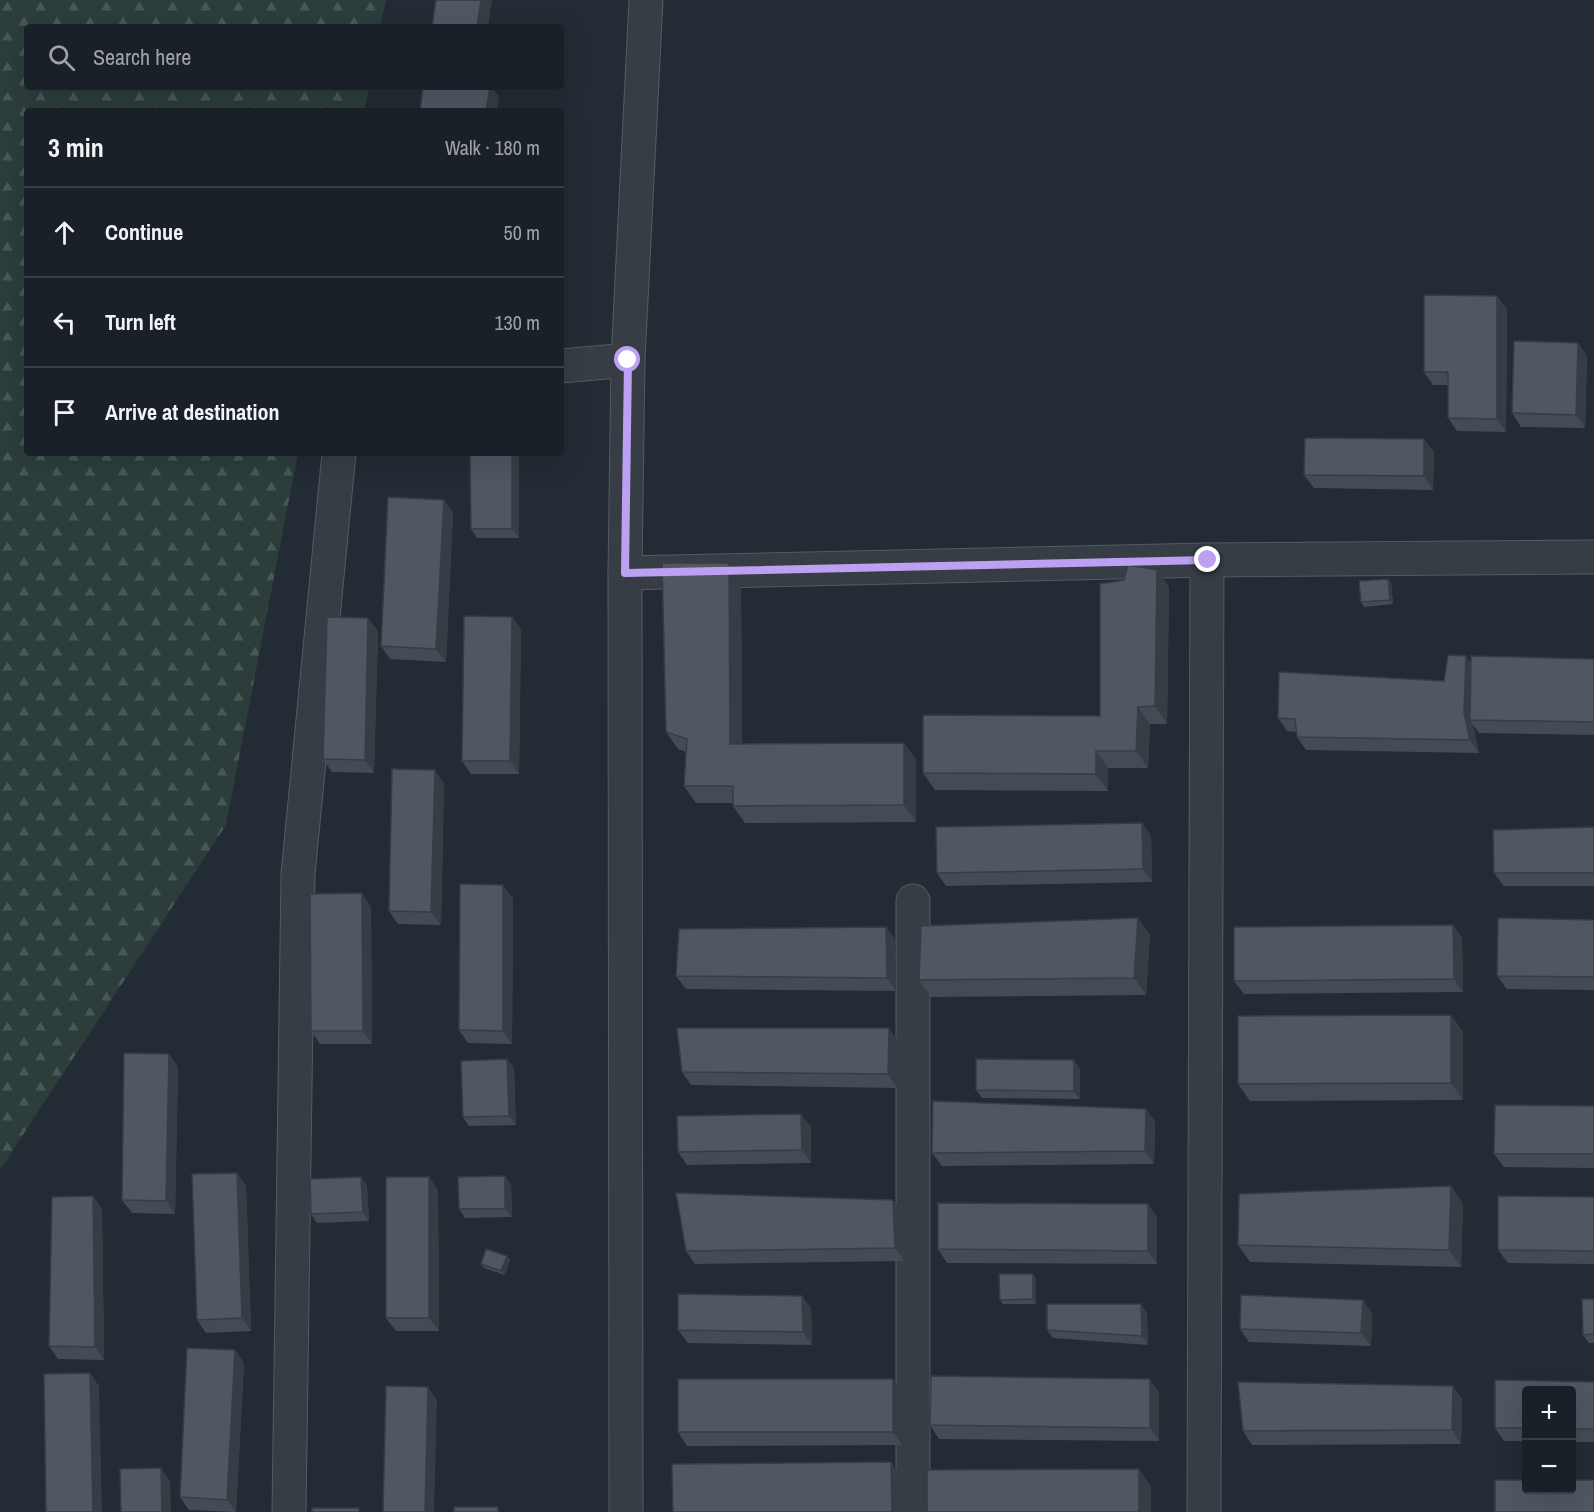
<!DOCTYPE html>
<meta charset="utf-8">
<style>
:root{--surface:#1a2027;--page:#272d33;--text:#f1f3f6;--muted:#9fa3a7;--line:#383e44}
body{margin:0;font-family:"Archivo Narrow",sans-serif;background:var(--page);color:var(--text)}
.controls{position:absolute;right:18px;bottom:18px;display:grid;overflow:hidden;border-radius:6px;box-shadow:0 6px 24px #0002}
.controls button{width:54px;height:54px;display:grid;place-items:center;padding:0;border:0;border-bottom:2px solid var(--line);background:var(--surface);color:var(--text);font:30px sans-serif}
.stop{position:absolute;width:18px;height:18px;margin:-14px;border:4px solid #bca0f2;border-radius:50%;background:#fff}
.stop.end{background:#bca0f2;border-color:#fff;box-shadow:0 2px 6px #0008}
.list{margin:0;padding:0;list-style:none}
h2{display:flex;justify-content:space-between;align-items:center;height:78px;margin:0;padding:0 24px;font-size:26px}
h2 small{font-size:20px;font-weight:400;color:var(--muted)}
.list li{display:grid;grid-template-columns:39px 1fr auto;gap:18px;align-items:center;box-sizing:border-box;height:90px;padding:0 24px;border-top:2px solid var(--line)}
.list b{display:block;font-size:22px;white-space:nowrap}
.list em{font-size:20px;font-style:normal;color:var(--muted)}
.icon{flex:none;width:33px;height:33px;fill:none;stroke:currentColor;stroke-width:2;stroke-linecap:round;stroke-linejoin:round}
.map{position:relative;flex:none;width:1594px;height:1512px;overflow:hidden}
.search{position:absolute;background:var(--surface);box-shadow:0 6px 24px #0002;left:24px;top:24px;width:540px;height:66px;display:flex;align-items:center;gap:15px;box-sizing:border-box;padding:0 21px;border-radius:6px;color:var(--muted);font-size:22px}
.panel{position:absolute;background:var(--surface);box-shadow:0 6px 24px #0002;left:24px;top:108px;width:540px;height:348px;border-radius:6px}
.map>svg:first-child{display:block}
.forest{fill:url(#forest-firs)}
.lines{fill:none;stroke-linecap:round;stroke-linejoin:round}
.minor-casing{stroke:#545b63;stroke-width:35}
.minor{stroke:#363d45;stroke-width:33}
.wall{fill:#444b55}
.shaded-wall{fill:#373d45}
.building{fill:#4f5763;stroke:#373d45;stroke-width:1.5}
.route{stroke:#bca0f2;stroke-width:8}
</style>
<div class="map">
<svg width="1594" height="1512" viewBox="0 0 1594 1512">
<defs>
<pattern id="forest-firs" width="22" height="20" patternUnits="userSpaceOnUse" patternTransform="scale(1.5)"><rect width="22" height="20" fill="#2c3d3c"/><path d="M5 1l3.5 6h-7zM16 11l3.5 6h-7z" fill="#485757"/></pattern>
</defs>
<rect width="100%" height="100%" fill="#232b34"/>
<polygon class="forest" points="0,0 386,0 380,27 27,27 27,87 369,87 364,111 27,111 27,453 298,453 226,825 0,1170"/>
<g class="lines">
<g class="minor-casing">
<g id="minor">
<polyline points="561,366 628,360"/>
<polyline points="625,573 1207,560 1594,557"/>
<polyline points="913,901 913,1512"/>
<polyline points="289,1512 298,874 339,453"/>
<polyline points="626,1512 625,573 628,360 646,0"/>
<polyline points="1204,1512 1207,560"/>
</g>
</g>
<use href="#minor" class="minor"/>
</g>
<g class="wall">
<polygon points="1497,296 1507,309 1506,432 1457,431 1448,418 1448,385 1433,385 1424,372"/>
<polygon points="1578,343 1587,356 1585,428 1521,427 1512,413"/>
<polygon points="1434,452 1433,490 1314,488 1304,475"/>
<polygon points="470,453 518,453 519,454 519,538 477,538 471,529"/>
<polygon points="444,500 453,513 446,662 390,659 381,646"/>
<polygon points="729,563 741,580 742,744 904,743 916,760 916,822 745,823 733,806 733,803 696,803 684,786 686,752 678,749 666,732"/>
<polygon points="1388,579 1391,583 1393,604 1364,607 1361,602"/>
<polygon points="1169,587 1167,724 1150,724 1148,768 1108,768 1108,791 935,790 923,773 1100,716"/>
<polygon points="512,617 521,630 519,774 471,774 462,761"/>
<polygon points="378,631 374,773 332,772 323,759"/>
<polygon points="1594,659 1594,735 1479,733 1473,725 1479,753 1306,750 1297,737 1296,732 1287,731 1278,718 1444,681 1470,662"/>
<polygon points="444,784 441,925 398,924 389,911"/>
<polygon points="1142,823 1151,836 1152,882 946,886 937,873"/>
<polygon points="1594,827 1594,886 1504,886 1494,873"/>
<polygon points="513,898 512,1044 468,1043 459,1030"/>
<polygon points="371,907 372,1044 320,1044 311,1031"/>
<polygon points="1594,920 1594,990 1507,989 1497,976"/>
<polygon points="1453,925 1462,938 1463,992 1244,994 1234,981"/>
<polygon points="886,927 895,940 896,991 686,989 676,976"/>
<polygon points="1150,935 1146,995 931,997 919,980"/>
<polygon points="1451,1015 1463,1032 1463,1100 1250,1101 1238,1084"/>
<polygon points="898,1041 897,1088 691,1085 682,1072"/>
<polygon points="169,1054 178,1067 175,1214 132,1213 122,1200"/>
<polygon points="514,1068 516,1125 469,1126 463,1117"/>
<polygon points="1080,1069 1080,1099 982,1098 976,1090"/>
<polygon points="1594,1106 1594,1168 1504,1167 1494,1154"/>
<polygon points="1146,1109 1155,1122 1154,1164 942,1166 932,1153"/>
<polygon points="811,1127 811,1163 687,1165 678,1152"/>
<polygon points="237,1173 246,1186 251,1331 206,1333 197,1320"/>
<polygon points="361,1177 367,1186 369,1221 317,1223 311,1214"/>
<polygon points="511,1185 512,1217 465,1218 459,1209"/>
<polygon points="1451,1186 1463,1204 1461,1267 1250,1262 1238,1245"/>
<polygon points="438,1190 439,1331 396,1331 386,1318"/>
<polygon points="93,1196 102,1209 104,1360 58,1359 49,1346"/>
<polygon points="1594,1197 1594,1264 1508,1263 1498,1250"/>
<polygon points="902,1213 904,1261 695,1264 686,1251"/>
<polygon points="1157,1217 1157,1264 947,1263 938,1249"/>
<polygon points="507,1256 510,1260 505,1275 484,1268 481,1264"/>
<polygon points="1036,1278 1036,1304 1003,1304 1000,1300"/>
<polygon points="802,1296 811,1309 812,1345 688,1343 678,1330"/>
<polygon points="1594,1299 1594,1343 1589,1343 1583,1335"/>
<polygon points="1147,1313 1148,1345 1053,1338 1047,1330"/>
<polygon points="1372,1313 1371,1346 1249,1342 1240,1329"/>
<polygon points="244,1363 236,1512 189,1510 180,1497"/>
<polygon points="893,1379 902,1392 902,1445 687,1446 678,1432"/>
<polygon points="1495,1380 1594,1382 1594,1442 1572,1442 1572,1390 1527,1390 1527,1441 1504,1441 1495,1428"/>
<polygon points="1159,1392 1159,1441 939,1439 930,1425"/>
<polygon points="1462,1399 1461,1444 1252,1445 1243,1431"/>
</g>
<g class="shaded-wall">
<polygon points="481,0 492,0 488,27 477,27"/>
<polygon points="490,87 492,87 499,97 497,111 486,111"/>
<polygon points="1497,296 1507,309 1506,432 1497,419"/>
<polygon points="1578,343 1587,356 1585,428 1576,415"/>
<polygon points="1424,439 1434,452 1433,490 1424,476"/>
<polygon points="512,453 518,453 519,454 519,538 512,529"/>
<polygon points="444,500 453,513 446,662 436,649"/>
<polygon points="729,563 741,580 742,761 730,744"/>
<polygon points="1157,570 1169,587 1167,724 1155,706"/>
<polygon points="1388,579 1391,583 1393,604 1390,600"/>
<polygon points="512,617 521,630 519,774 510,761"/>
<polygon points="368,618 378,631 374,773 365,760"/>
<polygon points="1466,656 1475,669 1470,720 1473,725 1479,753 1470,740 1464,713"/>
<polygon points="1138,707 1150,724 1148,768 1136,751"/>
<polygon points="904,743 916,760 916,822 904,805"/>
<polygon points="1096,751 1108,768 1108,791 1096,774"/>
<polygon points="435,770 444,784 441,925 431,912"/>
<polygon points="1142,823 1151,836 1152,882 1143,869"/>
<polygon points="503,885 513,898 512,1044 503,1031"/>
<polygon points="362,893 371,907 372,1044 363,1031"/>
<polygon points="1138,918 1150,935 1146,995 1134,978"/>
<polygon points="1453,925 1462,938 1463,992 1454,979"/>
<polygon points="886,927 895,940 896,991 887,978"/>
<polygon points="1451,1015 1463,1032 1463,1100 1451,1083"/>
<polygon points="889,1028 898,1041 897,1088 888,1074"/>
<polygon points="169,1054 178,1067 175,1214 166,1201"/>
<polygon points="507,1059 514,1068 516,1125 509,1116"/>
<polygon points="1074,1060 1080,1069 1080,1099 1074,1091"/>
<polygon points="1146,1109 1155,1122 1154,1164 1145,1151"/>
<polygon points="801,1114 811,1127 811,1163 802,1150"/>
<polygon points="237,1173 246,1186 251,1331 242,1318"/>
<polygon points="505,1176 511,1185 512,1217 505,1209"/>
<polygon points="361,1177 367,1186 369,1221 363,1212"/>
<polygon points="429,1177 438,1190 439,1331 429,1318"/>
<polygon points="1451,1186 1463,1204 1461,1267 1449,1250"/>
<polygon points="93,1196 102,1209 104,1360 95,1347"/>
<polygon points="893,1200 902,1213 904,1261 895,1248"/>
<polygon points="1148,1204 1157,1217 1157,1264 1148,1251"/>
<polygon points="507,1256 510,1260 505,1275 501,1271"/>
<polygon points="1033,1274 1036,1278 1036,1304 1033,1299"/>
<polygon points="802,1296 811,1309 812,1345 803,1332"/>
<polygon points="1363,1300 1372,1313 1371,1346 1361,1333"/>
<polygon points="1141,1304 1147,1313 1148,1345 1142,1336"/>
<polygon points="235,1350 244,1363 236,1512 227,1500"/>
<polygon points="90,1373 99,1386 102,1512 93,1512"/>
<polygon points="893,1379 902,1392 902,1445 893,1432"/>
<polygon points="1150,1379 1159,1392 1159,1441 1150,1428"/>
<polygon points="1453,1386 1462,1399 1461,1444 1452,1430"/>
<polygon points="428,1387 437,1400 434,1512 425,1512"/>
<polygon points="891,1462 903,1479 904,1512 892,1512"/>
<polygon points="161,1468 170,1481 171,1512 162,1512"/>
<polygon points="1139,1469 1151,1486 1151,1512 1139,1512"/>
</g>
<g class="building">
<polygon points="436,0 481,0 477,27 432,27"/>
<polygon points="423,87 490,87 486,111 420,111"/>
<polygon points="1424,295 1497,296 1497,419 1448,418 1448,372 1424,372"/>
<polygon points="1514,341 1578,343 1576,415 1512,413"/>
<polygon points="1305,438 1424,439 1424,476 1304,475"/>
<polygon points="470,453 512,453 512,529 471,529"/>
<polygon points="388,497 444,500 436,649 381,646"/>
<polygon points="662,563 729,563 730,744 904,743 904,805 733,806 733,786 684,786 687,739 666,732"/>
<polygon points="1128,565 1157,570 1155,706 1138,707 1136,751 1096,751 1096,774 923,773 923,715 1100,716 1100,584 1124,580"/>
<polygon points="1388,579 1390,600 1361,602 1359,581"/>
<polygon points="464,616 512,617 510,761 462,761"/>
<polygon points="327,617 368,618 365,760 323,759"/>
<polygon points="1448,655 1466,656 1464,713 1470,740 1297,737 1295,719 1278,718 1279,672 1444,681"/>
<polygon points="1471,656 1594,659 1594,722 1470,720"/>
<polygon points="392,769 435,770 431,912 389,911"/>
<polygon points="1142,823 1143,869 937,873 936,827"/>
<polygon points="1594,827 1594,873 1494,873 1493,830"/>
<polygon points="460,884 503,885 503,1031 459,1030"/>
<polygon points="362,893 363,1031 311,1031 310,894"/>
<polygon points="1138,918 1134,978 919,980 921,926"/>
<polygon points="1498,918 1594,920 1594,977 1497,976"/>
<polygon points="1453,925 1454,979 1234,981 1234,927"/>
<polygon points="886,927 887,978 676,976 679,929"/>
<polygon points="1451,1015 1451,1083 1238,1084 1238,1016"/>
<polygon points="677,1028 889,1028 888,1074 682,1072"/>
<polygon points="124,1053 169,1054 166,1201 122,1200"/>
<polygon points="507,1059 509,1116 463,1117 461,1061"/>
<polygon points="976,1059 1074,1060 1074,1091 976,1090"/>
<polygon points="933,1101 1146,1109 1145,1151 932,1153"/>
<polygon points="1495,1105 1594,1106 1594,1154 1494,1154"/>
<polygon points="801,1114 802,1150 678,1152 677,1116"/>
<polygon points="237,1173 242,1318 197,1320 192,1174"/>
<polygon points="505,1176 505,1209 459,1209 458,1177"/>
<polygon points="361,1177 363,1212 311,1214 310,1179"/>
<rect x="386" y="1177" width="43" height="141"/>
<polygon points="1451,1186 1449,1250 1238,1245 1239,1194"/>
<polygon points="676,1193 893,1200 895,1248 686,1251"/>
<polygon points="93,1196 95,1347 49,1346 52,1197"/>
<polygon points="1498,1196 1594,1197 1594,1251 1498,1250"/>
<polygon points="938,1203 1148,1204 1148,1251 938,1249"/>
<polygon points="486,1249 507,1256 501,1271 481,1264"/>
<polygon points="999,1274 1033,1274 1033,1299 1000,1300"/>
<polygon points="678,1294 802,1296 803,1332 678,1330"/>
<polygon points="1241,1295 1363,1300 1361,1333 1240,1329"/>
<polygon points="1582,1299 1594,1299 1594,1334 1583,1335"/>
<polygon points="1047,1304 1141,1304 1142,1336 1047,1330"/>
<polygon points="187,1348 235,1350 227,1500 180,1497"/>
<polygon points="90,1373 93,1512 46,1512 44,1374"/>
<polygon points="931,1376 1150,1379 1150,1428 930,1425"/>
<rect x="678" y="1379" width="215" height="53"/>
<polygon points="1495,1380 1594,1382 1594,1429 1572,1429 1572,1390 1527,1390 1527,1428 1495,1428"/>
<polygon points="1238,1382 1453,1386 1452,1430 1243,1431"/>
<polygon points="386,1386 428,1387 425,1512 383,1512"/>
<polygon points="891,1462 892,1512 673,1512 672,1464"/>
<polygon points="161,1468 162,1512 121,1512 120,1469"/>
<polygon points="1139,1469 1139,1512 927,1512 927,1470"/>
<polygon points="1495,1480 1527,1480 1527,1490 1572,1490 1572,1480 1594,1480 1594,1512 1495,1512"/>
<rect x="454" y="1507" width="44" height="5"/>
<rect x="312" y="1508" width="47" height="4"/>
</g>
<g class="lines">
<polyline class="route" points="628,360 625,573 1208,560"/>
</g>
</svg>
<div class="controls">
<button>+</button>
<button>−</button>
</div>
<div class="stop" style="left:628px;top:360px"></div>
<div class="stop end" style="left:1208px;top:560px"></div>
<div class="search"><svg class="icon" aria-label="search" viewBox="0 0 24 24"><circle cx="10" cy="10" r="6"/><path d="M15 15l6 6"/></svg>Search here</div>
<section class="panel">
<h2>3 min<small>Walk · 180 m</small></h2>
<ul class="list">
<li><svg class="icon" aria-label="ahead" viewBox="0 0 24 24"><path d="M12 20V5M6 11l6-6 6 6"/></svg><div><b>Continue</b></div><em>50 m</em></li>
<li><svg class="icon" aria-label="left" viewBox="0 0 24 24"><path d="M17 20v-9H6M10 6l-5 5 5 5"/></svg><div><b>Turn left</b></div><em>130 m</em></li>
<li><svg class="icon" aria-label="arrive" viewBox="0 0 24 24"><path d="M6 21V4h12l-3 4 3 4H6"/></svg><div><b>Arrive at destination</b></div></li>
</ul>
</section>
</div>
